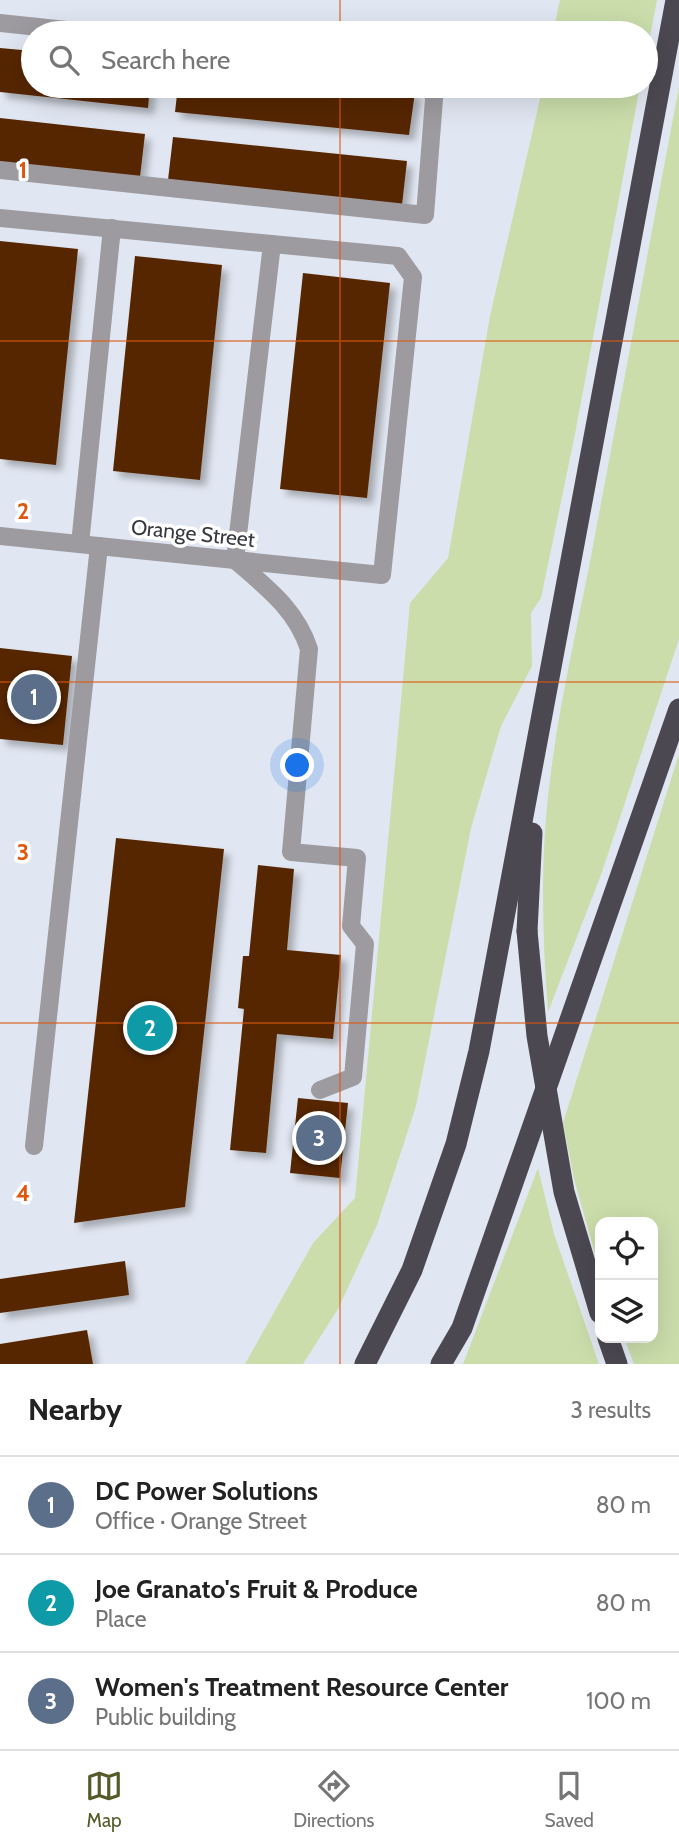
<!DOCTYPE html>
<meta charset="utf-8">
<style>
:root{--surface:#fff;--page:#f6f6f6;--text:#222;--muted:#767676;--line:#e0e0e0;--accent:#555a28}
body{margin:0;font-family:Cabin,sans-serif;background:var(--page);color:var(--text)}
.controls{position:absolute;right:21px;bottom:21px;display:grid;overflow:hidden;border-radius:14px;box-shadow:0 7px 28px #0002}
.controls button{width:63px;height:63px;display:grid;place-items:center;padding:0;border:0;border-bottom:2px solid var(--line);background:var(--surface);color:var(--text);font:35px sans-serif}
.you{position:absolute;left:298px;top:766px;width:24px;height:24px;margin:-18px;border:5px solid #fff;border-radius:50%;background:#1a73e8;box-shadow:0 0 0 10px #1a73e833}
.badge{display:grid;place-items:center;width:46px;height:46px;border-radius:50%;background:var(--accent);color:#fff;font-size:23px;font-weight:700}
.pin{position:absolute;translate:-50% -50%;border:4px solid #fff;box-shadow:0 2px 7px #0006}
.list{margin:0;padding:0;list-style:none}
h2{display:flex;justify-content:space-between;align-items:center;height:91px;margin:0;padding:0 28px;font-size:30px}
h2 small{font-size:23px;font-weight:400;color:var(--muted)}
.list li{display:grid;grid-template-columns:46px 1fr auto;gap:21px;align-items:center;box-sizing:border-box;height:98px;padding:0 28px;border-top:2px solid var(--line)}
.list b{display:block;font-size:26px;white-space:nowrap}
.list p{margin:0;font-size:23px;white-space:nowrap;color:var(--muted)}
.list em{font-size:23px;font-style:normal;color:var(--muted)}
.icon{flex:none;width:38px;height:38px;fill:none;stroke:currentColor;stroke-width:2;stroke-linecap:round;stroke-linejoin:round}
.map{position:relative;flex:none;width:679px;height:1364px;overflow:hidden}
.search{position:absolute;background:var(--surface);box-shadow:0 7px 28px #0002;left:21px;right:21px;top:21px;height:77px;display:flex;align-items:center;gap:18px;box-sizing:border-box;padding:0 24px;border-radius:38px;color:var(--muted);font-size:26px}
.sheet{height:385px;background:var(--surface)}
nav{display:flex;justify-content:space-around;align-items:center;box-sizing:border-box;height:98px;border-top:2px solid var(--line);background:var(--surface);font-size:19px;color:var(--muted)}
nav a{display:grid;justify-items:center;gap:4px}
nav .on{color:var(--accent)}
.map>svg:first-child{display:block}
.green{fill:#caddaa}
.building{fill:#572800;filter:url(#shadow)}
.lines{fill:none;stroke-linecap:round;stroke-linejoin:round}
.minor{stroke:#9d9ba0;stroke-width:18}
.highway{stroke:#4b4851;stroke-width:21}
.highway-bridge{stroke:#4b4851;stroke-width:21}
.grid{fill:none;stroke:#df570e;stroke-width:2;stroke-opacity:0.55}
.labels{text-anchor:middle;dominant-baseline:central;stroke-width:7;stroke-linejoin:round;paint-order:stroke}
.street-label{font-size:21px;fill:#37393d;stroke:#fff}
.grid-label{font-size:23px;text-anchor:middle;font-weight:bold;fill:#df570e;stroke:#fff;stroke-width:7;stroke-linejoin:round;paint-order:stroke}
</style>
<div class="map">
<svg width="679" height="1364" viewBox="0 0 679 1364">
<defs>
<filter id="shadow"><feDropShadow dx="6" dy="6" stdDeviation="3.5" flood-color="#0004"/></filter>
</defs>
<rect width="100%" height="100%" fill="#e1e7f2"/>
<g class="green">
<polygon points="560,0 657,0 646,57 646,33 553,33"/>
<polygon points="543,86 640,86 575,434 541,598 531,613 532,666 501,726 471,828 416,1106 377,1225 338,1309 303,1364 245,1364 313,1243 355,1198 410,603 448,558 490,316"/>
<path d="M 679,87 L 679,639 L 602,872 L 548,1012 C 542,935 540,857 550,780 C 560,695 581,613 596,530 C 624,382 651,234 679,87 Z"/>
<polygon points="679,754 679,1364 634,1364 624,1338 653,1338 653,1222 600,1222 600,1271 574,1179 563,1123"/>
<polygon points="538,1168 554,1234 599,1364 463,1364"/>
</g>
<g class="building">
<polygon points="0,48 33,51 33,86 150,86 148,108 0,92"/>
<polygon points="178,86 349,86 415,92 409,135 175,112"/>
<polygon points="0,118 145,134 140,177 0,162"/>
<polygon points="173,137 407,161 402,205 168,180"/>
<polygon points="0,241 78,249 56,465 0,459"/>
<polygon points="135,256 222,265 200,480 113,471"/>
<polygon points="303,273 390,283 367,498 280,489"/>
<polygon points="0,648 72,656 63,745 0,739"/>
<polygon points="116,838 224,849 185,1207 74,1223"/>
<polygon points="258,865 294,869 287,950 341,955 333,1039 277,1034 266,1153 230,1150 244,1009 238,1008 243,956 249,956"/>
<polygon points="298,1098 348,1103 340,1178 290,1173"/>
<polygon points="125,1261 129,1295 0,1313 0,1279"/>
<polygon points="87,1330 93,1364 0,1364 0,1344"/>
</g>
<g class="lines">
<g class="minor">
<polyline points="0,23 95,33"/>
<polyline points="0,170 425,215 435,86"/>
<polyline points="0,218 398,256 413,277 382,575 0,536"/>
<path d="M 272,244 L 235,560 C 266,587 296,609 309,649 L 291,852 L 357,858 L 351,926 L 365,944 L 353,1077 L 320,1090"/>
<polyline points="80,544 112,228"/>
<polyline points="34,1146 99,546"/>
</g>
<g class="highway">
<polyline points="527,931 532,833"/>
<polyline points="608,1338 617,1364"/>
<polyline points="365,1364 412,1270 456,1144 479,1051 676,0"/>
<polyline points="441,1364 462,1328 679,709"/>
</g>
<polyline class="highway-bridge" points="527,931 537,1036 564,1192 600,1313"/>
</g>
<path class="grid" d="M 340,0 L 340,33M 340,86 L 340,1364M 0,341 L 679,341M 0,682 L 679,682M 0,1023 L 679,1023"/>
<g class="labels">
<g class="street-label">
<text transform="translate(193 533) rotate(6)">Orange Street</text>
</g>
</g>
<g class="grid-label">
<text x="23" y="178">1</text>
<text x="23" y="519">2</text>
<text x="23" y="860">3</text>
<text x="23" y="1201">4</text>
</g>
</svg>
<div class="controls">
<button><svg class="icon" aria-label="locate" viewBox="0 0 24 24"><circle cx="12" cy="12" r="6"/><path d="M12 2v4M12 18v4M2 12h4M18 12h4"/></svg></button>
<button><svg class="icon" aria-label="layers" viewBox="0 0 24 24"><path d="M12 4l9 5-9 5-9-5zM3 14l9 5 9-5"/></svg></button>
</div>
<div class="you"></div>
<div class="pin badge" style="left:34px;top:697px;background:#5c6f8a">1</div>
<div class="pin badge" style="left:150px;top:1028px;background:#0f9aa8">2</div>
<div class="pin badge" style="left:319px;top:1138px;background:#5c6f8a">3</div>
<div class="search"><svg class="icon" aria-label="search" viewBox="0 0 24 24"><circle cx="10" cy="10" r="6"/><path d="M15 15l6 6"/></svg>Search here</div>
</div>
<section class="sheet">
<h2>Nearby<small>3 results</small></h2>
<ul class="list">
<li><span class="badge" style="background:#5c6f8a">1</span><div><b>DC Power Solutions</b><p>Office · Orange Street</p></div><em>80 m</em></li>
<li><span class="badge" style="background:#0f9aa8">2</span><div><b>Joe Granato's Fruit &amp; Produce</b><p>Place</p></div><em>80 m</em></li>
<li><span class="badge" style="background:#5c6f8a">3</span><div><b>Women's Treatment Resource Center</b><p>Public building</p></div><em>100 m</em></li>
</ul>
</section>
<nav>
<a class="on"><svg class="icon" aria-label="map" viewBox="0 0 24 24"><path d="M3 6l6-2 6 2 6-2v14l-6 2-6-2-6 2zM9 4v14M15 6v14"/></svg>Map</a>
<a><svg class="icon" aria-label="directions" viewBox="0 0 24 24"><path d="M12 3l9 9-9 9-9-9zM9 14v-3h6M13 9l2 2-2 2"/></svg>Directions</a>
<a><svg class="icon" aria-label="saved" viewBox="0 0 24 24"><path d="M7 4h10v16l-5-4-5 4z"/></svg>Saved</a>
</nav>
